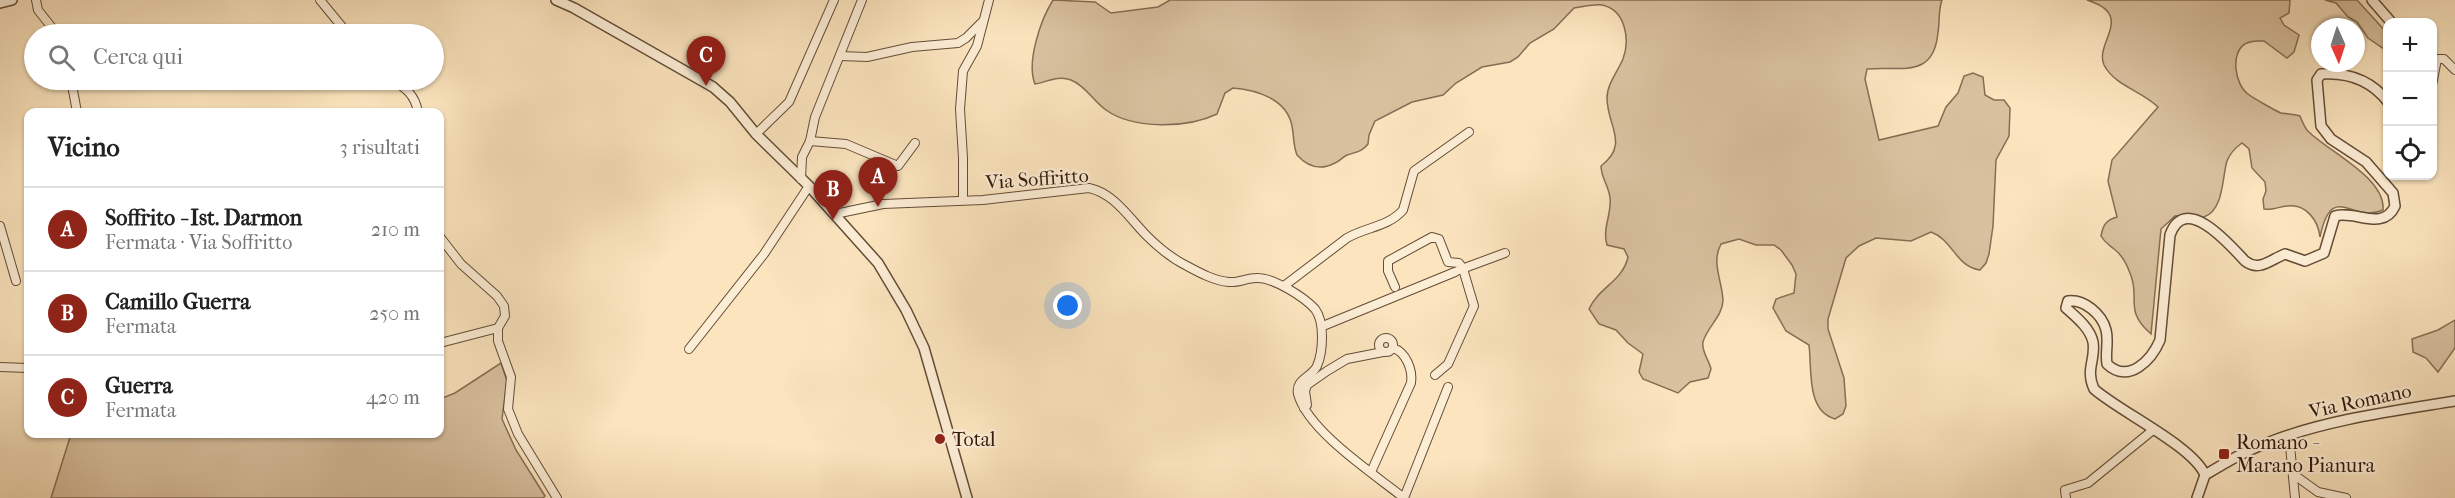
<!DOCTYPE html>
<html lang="it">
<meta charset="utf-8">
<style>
:root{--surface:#fff;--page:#f6f6f6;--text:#222;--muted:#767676;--line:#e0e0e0;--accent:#8f2418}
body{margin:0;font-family:"IM FELL French Canon",serif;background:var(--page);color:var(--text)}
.controls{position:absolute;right:18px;top:18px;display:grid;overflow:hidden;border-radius:12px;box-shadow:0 2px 4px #0004}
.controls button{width:54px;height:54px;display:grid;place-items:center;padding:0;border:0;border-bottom:2px solid var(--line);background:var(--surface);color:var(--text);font:30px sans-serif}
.compass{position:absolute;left:2311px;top:18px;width:54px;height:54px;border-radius:50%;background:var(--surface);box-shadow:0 2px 4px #0004;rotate:177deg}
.you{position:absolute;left:1068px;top:306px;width:21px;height:21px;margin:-15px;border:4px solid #fff;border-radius:50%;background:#1a73e8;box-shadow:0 0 0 9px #1a73e833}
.badge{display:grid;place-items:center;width:39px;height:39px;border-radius:50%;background:var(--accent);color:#fff;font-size:20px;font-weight:700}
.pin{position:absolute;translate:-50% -50px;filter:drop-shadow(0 2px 3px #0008)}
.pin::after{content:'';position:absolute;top:32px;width:21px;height:18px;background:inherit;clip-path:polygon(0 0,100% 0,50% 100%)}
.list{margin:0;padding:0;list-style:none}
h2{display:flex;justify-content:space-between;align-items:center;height:78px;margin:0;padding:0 24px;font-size:26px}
h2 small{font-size:20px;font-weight:400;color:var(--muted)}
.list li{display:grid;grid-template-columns:39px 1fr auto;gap:18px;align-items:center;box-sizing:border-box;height:84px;padding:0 24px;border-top:2px solid var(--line)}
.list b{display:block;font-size:22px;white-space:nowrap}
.list p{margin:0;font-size:20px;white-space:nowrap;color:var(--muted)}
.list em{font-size:20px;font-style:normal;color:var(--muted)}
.icon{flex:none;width:33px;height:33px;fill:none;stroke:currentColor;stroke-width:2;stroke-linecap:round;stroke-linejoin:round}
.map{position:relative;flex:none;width:2455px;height:498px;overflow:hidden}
.search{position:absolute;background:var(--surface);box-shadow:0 2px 4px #0004;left:24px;top:24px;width:420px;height:66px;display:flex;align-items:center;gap:15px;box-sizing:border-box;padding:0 21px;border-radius:33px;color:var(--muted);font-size:22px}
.panel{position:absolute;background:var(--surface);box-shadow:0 2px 4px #0004;left:24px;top:108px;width:420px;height:330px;border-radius:12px}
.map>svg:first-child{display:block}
.green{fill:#d9c19f;stroke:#866d54;stroke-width:1.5}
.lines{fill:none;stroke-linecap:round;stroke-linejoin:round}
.minor-casing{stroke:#644c36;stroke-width:10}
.tertiary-casing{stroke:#644c36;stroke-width:12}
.minor{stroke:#fcedd5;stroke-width:8}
.tertiary{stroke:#fcedd5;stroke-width:9}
.poi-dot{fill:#8f2418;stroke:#fcedd5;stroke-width:2}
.labels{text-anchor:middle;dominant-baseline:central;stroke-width:4.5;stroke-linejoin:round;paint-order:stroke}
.street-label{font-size:20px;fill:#321908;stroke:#fcedd5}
.poi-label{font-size:20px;fill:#321908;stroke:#fcedd5;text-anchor:start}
</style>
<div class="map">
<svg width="2455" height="498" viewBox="0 0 2455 498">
<rect width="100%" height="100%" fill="#fbe4be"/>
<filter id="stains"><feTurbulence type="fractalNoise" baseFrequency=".00333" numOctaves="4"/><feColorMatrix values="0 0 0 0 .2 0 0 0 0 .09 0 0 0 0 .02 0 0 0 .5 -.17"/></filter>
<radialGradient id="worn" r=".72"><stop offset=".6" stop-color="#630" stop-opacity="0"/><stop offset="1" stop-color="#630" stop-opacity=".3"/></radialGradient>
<g class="green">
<path d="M 1053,0 L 1095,2 L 1111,13 L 1158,7 L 1170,0 L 1942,0 C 1938,11 1940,21 1938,32 C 1934,79 1902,66 1867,69 L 1865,79 L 1879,140 L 1938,126 L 1946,107 L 1958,93 L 1964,76 L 1973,73 L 1983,77 L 1985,95 L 1994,100 L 2004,100 L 2010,108 L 2009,136 L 1996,160 L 1993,226 L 1989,254 L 1986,263 L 1980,270 C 1956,267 1953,240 1931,232 L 1911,241 L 1876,238 L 1859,246 L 1846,258 L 1828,319 L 1828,329 L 1844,378 L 1846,406 L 1843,414 L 1835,419 C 1806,411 1812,369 1809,345 L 1786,331 L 1773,308 L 1776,299 L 1794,293 L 1796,274 L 1792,265 L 1781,250 L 1774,245 L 1756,245 L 1739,239 L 1721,244 C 1711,263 1722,280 1723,300 C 1723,316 1707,327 1703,342 C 1701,351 1709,360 1711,369 L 1708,378 L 1690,382 L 1678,393 L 1643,379 L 1639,372 L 1643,354 L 1628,343 L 1616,330 L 1599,324 L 1589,309 C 1598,288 1623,281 1628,257 L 1624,249 L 1607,245 C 1602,228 1612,214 1610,198 C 1609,186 1601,178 1601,166 C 1630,144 1607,126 1607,98 C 1607,84 1618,71 1623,59 C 1630,40 1626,10 1602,5 C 1594,4 1582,7 1574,8 L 1554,29 L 1530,43 L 1518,57 L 1510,62 L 1482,67 L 1456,83 L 1443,95 L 1412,102 L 1375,121 L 1369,135 L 1368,144 C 1362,152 1356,152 1347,155 C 1343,157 1340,161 1335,163 C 1320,171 1307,166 1297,155 C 1293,145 1294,136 1292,126 C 1287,99 1257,90 1233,88 L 1225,93 L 1217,114 C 1188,128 1134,130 1106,110 C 1093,101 1086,86 1071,80 C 1058,75 1047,82 1035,84 C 1026,62 1041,19 1053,0 Z"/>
<path d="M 2087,0 L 2290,0 L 2289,13 L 2280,18 L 2284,25 L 2299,35 L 2294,52 L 2287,58 L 2264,41 C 2258,41 2251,40 2245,44 C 2230,53 2235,85 2248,94 C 2253,98 2276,111 2281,113 C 2287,114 2293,114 2300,116 C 2302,121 2305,129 2309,132 C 2329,152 2386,178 2383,210 C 2352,224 2332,180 2320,237 C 2318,220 2306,204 2288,206 C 2278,206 2274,211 2264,209 L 2263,199 L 2266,191 L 2265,182 L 2252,168 L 2249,149 L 2242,143 C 2235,148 2230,153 2227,161 C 2222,177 2224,210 2204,217 C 2196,219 2184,215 2175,216 L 2161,229 L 2151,334 C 2123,310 2141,298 2130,273 C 2127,265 2121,254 2114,249 C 2108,244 2105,243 2101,236 C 2103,225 2106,220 2117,217 L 2108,181 L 2112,160 L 2158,107 C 2142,91 2115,86 2104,65 C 2094,43 2136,15 2087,0 Z"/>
<polygon points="2325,0 2357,0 2387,33 2387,51 2368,38 2357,22 2348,17 2336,3"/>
<polygon points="2455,320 2455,348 2438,372 2426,358 2413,352 2412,339 2438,330"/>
<polygon points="501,363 507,381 502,419 516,450 545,496 543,498 51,498 71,434 440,434 440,399 455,393"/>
</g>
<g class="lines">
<g class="minor-casing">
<g id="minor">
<polyline points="36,0 38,10 57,34"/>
<polyline points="320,0 348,34"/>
<polyline points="840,56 867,57 912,47 958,43 966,38 982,22"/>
<polyline points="71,80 77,112"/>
<path d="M 392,80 C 406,88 415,95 418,112"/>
<polyline points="2432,85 2437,59 2444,59 2455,70"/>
<polyline points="756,134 789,102 834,0"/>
<polyline points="810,141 846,144 898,166 915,143"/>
<polyline points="801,179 802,157 810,141 815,117 862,0"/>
<polyline points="963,199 963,158 960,109 963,71 977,46 989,0"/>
<path d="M 835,214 L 883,204 L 983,200 L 1089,188 C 1114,193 1130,219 1147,236 C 1159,248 1173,259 1187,266 C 1200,273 1215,281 1229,282 C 1238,283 1247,278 1256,278 C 1273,277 1304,297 1315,309 C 1325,322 1323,352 1317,366 C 1312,377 1295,379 1298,394 C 1308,431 1374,474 1404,498 L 1448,387"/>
<polyline points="0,226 16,281"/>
<polyline points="440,237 461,264 497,296 504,306 505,316 498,328 498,341 511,377 508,409 518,434 557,498"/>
<polyline points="1459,270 1505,253"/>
<path d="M 1284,286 L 1347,238 C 1366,227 1388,227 1403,210 L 1414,171 L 1469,132"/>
<polyline points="1395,287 1388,271 1388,261 1432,237 1439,239 1448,262 1459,263 1463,269 1474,306 1448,364 1435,375"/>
<polyline points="1323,326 1455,272"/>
<circle cx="1386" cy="345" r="7"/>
<polyline points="440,343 498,328"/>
<polyline points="689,349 764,254 809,186"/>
<polyline points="0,367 28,368"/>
<polyline points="1304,408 1307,405 1305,391 1307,385 1327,371 1347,359 1383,352"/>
<polyline points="2289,435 2295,498"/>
<path d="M 1371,472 L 1411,383 C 1413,370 1406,352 1393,348"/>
<polyline points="2293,474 2318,492 2346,498"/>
<polyline points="2066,498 2065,490 2088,483 2153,430"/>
</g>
</g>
<g class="tertiary-casing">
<g id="tertiary">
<polyline points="556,0 574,8 713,87 730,102 756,134 809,186 878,263 906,310 924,348 967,498"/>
<polyline points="2372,0 2391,22"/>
<polyline points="0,3 12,0"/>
<path d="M 2205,475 C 2193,446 2120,412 2094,389 C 2085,369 2096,360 2093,342 C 2090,328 2076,317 2066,308 L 2068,301 C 2084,299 2102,314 2106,330 C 2109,341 2105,353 2107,364 C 2129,385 2152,359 2160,340 L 2170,235 C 2185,192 2230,245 2245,261 C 2259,272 2270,260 2285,254 L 2305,261 L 2324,253 L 2335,216 C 2355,210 2383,232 2395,206 L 2393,193 L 2366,162 L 2331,139 L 2321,126 L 2317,80 L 2321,74 C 2349,72 2371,80 2388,102"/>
<path d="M 2197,498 L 2205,475 C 2225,463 2245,451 2267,443 C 2324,420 2394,411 2455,401"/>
</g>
</g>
<use href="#minor" class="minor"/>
<use href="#tertiary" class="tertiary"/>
</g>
<g class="poi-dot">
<circle cx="940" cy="439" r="6"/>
<rect x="2218" y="448" width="12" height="12" rx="3"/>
</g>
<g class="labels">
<g class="street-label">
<text transform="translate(1037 179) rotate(-4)">Via Soffritto</text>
<text transform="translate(2360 401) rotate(-12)">Via Romano</text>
</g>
<g class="poi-label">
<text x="952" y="439">Total</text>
<text x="2236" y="442">Romano -<tspan x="2236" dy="23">Marano Pianura</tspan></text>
</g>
</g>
<rect width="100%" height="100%" filter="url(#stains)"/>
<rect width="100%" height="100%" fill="url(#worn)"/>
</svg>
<div class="controls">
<button>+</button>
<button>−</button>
<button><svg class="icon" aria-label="locate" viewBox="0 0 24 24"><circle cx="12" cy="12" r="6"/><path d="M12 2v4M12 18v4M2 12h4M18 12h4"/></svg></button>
</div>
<svg class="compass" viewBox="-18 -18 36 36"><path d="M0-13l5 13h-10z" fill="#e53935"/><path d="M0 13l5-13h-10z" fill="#767676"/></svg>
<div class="you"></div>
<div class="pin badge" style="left:878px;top:207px">A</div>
<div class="pin badge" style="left:833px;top:220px">B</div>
<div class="pin badge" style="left:706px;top:86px">C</div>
<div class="search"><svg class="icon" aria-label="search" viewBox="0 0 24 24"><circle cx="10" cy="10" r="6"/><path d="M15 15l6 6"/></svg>Cerca qui</div>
<section class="panel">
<h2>Vicino<small>3 risultati</small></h2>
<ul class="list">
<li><span class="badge">A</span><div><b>Soffrito - Ist. Darmon</b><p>Fermata · Via Soffritto</p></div><em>210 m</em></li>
<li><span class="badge">B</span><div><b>Camillo Guerra</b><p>Fermata</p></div><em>250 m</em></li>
<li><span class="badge">C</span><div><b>Guerra</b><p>Fermata</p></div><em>420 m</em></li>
</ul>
</section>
</div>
